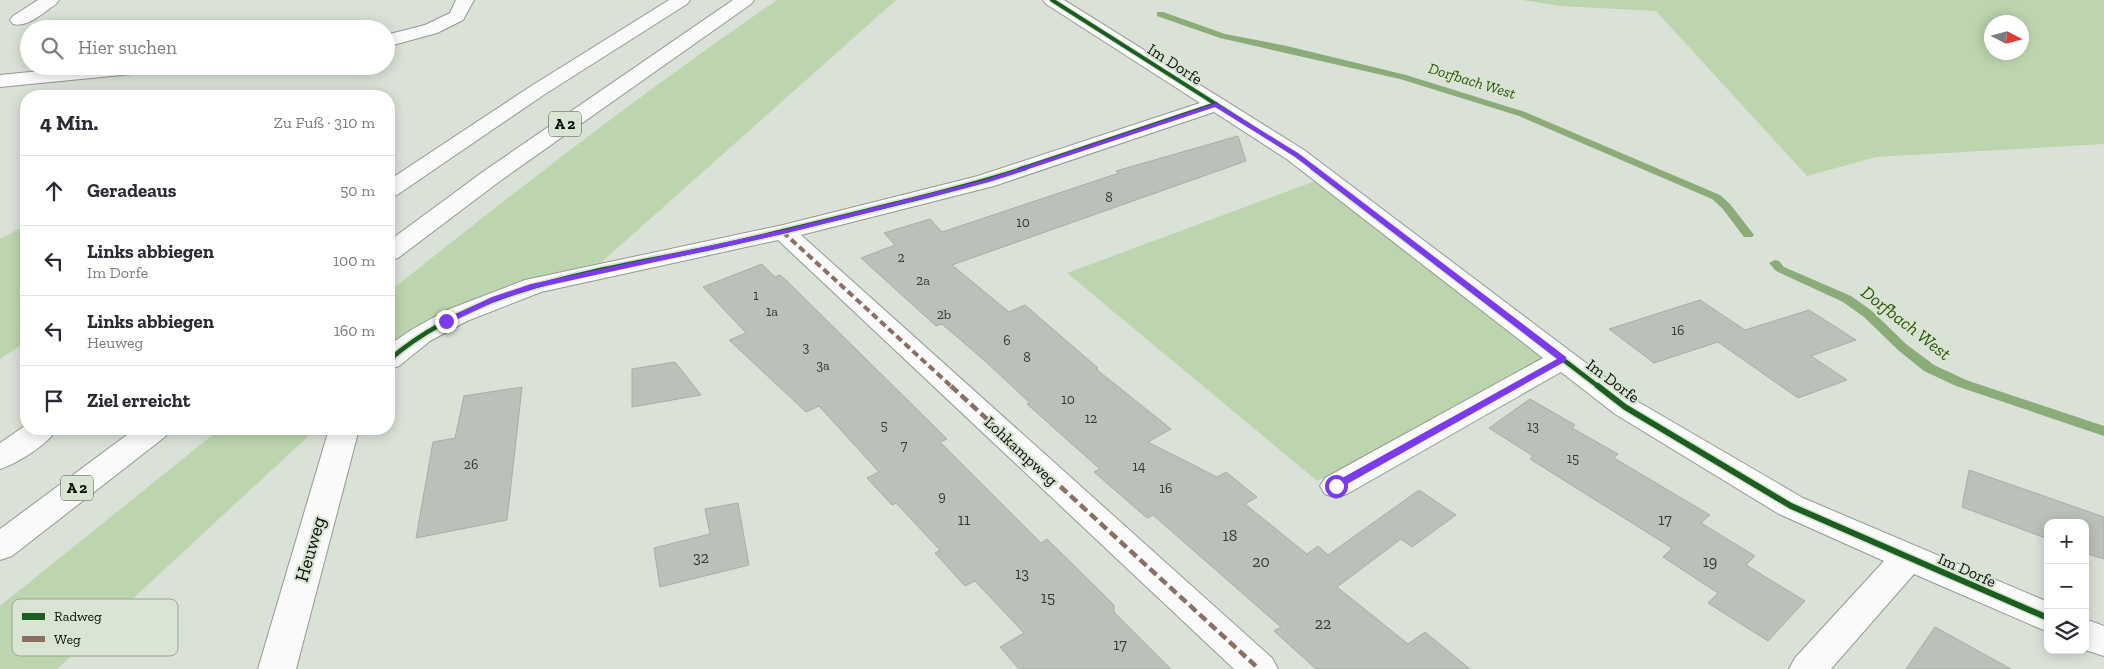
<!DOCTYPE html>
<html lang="de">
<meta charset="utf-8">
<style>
:root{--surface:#fff;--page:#f2f2f3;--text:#2b2b33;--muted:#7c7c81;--line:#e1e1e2}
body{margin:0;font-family:"Zilla Slab",serif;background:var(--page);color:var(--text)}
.controls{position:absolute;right:15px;bottom:15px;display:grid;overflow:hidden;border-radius:10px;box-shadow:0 2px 12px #0003}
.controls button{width:45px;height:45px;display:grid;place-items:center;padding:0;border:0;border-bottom:1px solid var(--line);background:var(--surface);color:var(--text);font:25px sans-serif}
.compass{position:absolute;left:1984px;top:15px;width:45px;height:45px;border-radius:50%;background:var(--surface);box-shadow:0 2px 12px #0003;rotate:96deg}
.stop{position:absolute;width:15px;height:15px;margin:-11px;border:4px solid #7c3aed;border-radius:50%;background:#fff}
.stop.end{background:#7c3aed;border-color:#fff;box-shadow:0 1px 5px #0008}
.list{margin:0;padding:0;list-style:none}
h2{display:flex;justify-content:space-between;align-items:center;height:65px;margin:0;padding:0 20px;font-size:21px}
h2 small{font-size:16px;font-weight:400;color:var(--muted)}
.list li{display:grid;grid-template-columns:32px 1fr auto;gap:15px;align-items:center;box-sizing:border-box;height:70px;padding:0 20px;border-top:1px solid var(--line)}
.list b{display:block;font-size:19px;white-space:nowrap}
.list p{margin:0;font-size:16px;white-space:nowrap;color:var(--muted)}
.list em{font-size:16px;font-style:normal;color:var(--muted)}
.icon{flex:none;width:28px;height:28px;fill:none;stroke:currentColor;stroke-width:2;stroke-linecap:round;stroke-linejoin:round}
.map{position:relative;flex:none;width:2104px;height:669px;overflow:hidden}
.search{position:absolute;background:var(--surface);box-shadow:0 2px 12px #0003;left:20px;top:20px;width:375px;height:55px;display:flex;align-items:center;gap:12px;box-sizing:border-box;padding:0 18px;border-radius:28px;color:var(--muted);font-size:19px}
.panel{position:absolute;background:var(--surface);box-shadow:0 2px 12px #0003;left:20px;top:90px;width:375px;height:345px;border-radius:20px}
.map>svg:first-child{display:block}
.green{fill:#bcd5ae;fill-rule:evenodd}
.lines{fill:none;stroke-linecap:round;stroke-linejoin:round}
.stream{fill:#8bab78;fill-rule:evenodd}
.building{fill:#bbc1b9;stroke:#a8aea6}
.minor-casing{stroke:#949991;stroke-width:2}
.highway-casing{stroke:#949991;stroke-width:2}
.minor{fill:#f9faf9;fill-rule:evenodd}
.highway{fill:#f9faf9;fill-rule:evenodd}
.quiet-far1{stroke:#8d6e63;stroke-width:4;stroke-dasharray:7 4;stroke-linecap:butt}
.quiet{stroke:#8d6e63;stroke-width:4.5;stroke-dasharray:9 4.5;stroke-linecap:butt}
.cycleway-far2-casing{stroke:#d9e5d3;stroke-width:6}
.cycleway-far1-casing{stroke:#d9e5d3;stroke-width:8}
.cycleway-casing{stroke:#d9e5d3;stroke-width:9}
.cycleway-far2{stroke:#1b5e20;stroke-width:4}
.cycleway-far1{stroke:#1b5e20;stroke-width:4.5}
.cycleway{stroke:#1b5e20;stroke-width:6}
.route{fill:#7c3aed}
.labels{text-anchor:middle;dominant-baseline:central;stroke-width:4.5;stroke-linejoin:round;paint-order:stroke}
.number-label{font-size:14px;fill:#363a34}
.far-water-label{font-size:15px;font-style:italic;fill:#2b5306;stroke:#d9e5d3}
.shield{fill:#d9e5d3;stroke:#474e44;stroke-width:1}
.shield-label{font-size:15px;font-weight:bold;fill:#090d07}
.street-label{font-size:16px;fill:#090d07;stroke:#d9e5d3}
.near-number-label{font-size:16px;fill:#363a34}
.water-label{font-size:18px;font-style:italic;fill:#2b5306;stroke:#d9e5d3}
.near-street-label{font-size:19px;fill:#090d07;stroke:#d9e5d3}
.key{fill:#d9e5d3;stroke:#9ba496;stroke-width:1}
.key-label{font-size:14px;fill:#090d07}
</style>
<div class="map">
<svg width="2104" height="669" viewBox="0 0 2104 669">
<rect width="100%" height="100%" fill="#dae1d7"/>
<g class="green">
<path d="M 777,0 L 896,0 L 587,275 L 534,286 L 400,349 L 389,360 L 389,292 C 515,191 643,92 777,0 Z"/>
<path d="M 1522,0 L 2104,0 L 2104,144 L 1876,157 L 1807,176 L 1656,11 L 1560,6 ZM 2022,22 L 2022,52 L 1992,52 L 1992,22 Z"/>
<polygon points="1326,177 1563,359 1317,481 1067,273"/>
<polygon points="26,225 26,342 0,359 0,239"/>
<polygon points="220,429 316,429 57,669 0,669 0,606"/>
</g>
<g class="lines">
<g class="stream">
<polygon points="1157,12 1163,12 1225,34 1287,46 1406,75 1525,112 1720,195 1730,204 1754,235 1752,237 1744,237 1722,208 1712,199 1519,116 1400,79 1220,38 1157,16"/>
<polygon points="1775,260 1779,261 1784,267 1851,296 1872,311 1906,344 1934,365 1966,380 2104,426 2104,436 1956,386 1924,371 1898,350 1864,317 1843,302 1776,271 1769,263"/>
</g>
</g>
<g class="building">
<polygon points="1238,136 1246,161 952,265 1009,312 1025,305 1098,368 1096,369 1171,429 1148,442 1217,477 1226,472 1257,497 1245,504 1307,554 1318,546 1328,555 1419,490 1456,515 1412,547 1401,539 1337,587 1408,644 1425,632 1470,669 1316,669 1274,631 1281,627 1153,515 1147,518 1094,472 1100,469 1027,404 1030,403 985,361 942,324 936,326 861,258 895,245 884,233 930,219 942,232 1119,173 1116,171"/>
<polygon points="762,264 775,277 780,275 788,282 947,439 940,442 1041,543 1047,539 1114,605 1114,612 1171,669 1019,669 1000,647 1024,633 975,581 965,586 935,553 940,550 896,503 892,505 867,478 879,472 819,406 806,412 729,340 746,333 703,287"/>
<polygon points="1700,300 1745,330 1809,310 1856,340 1811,356 1847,380 1798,398 1718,342 1654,363 1609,329"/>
<polygon points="675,362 701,395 632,407 632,369"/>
<polygon points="522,387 507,520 416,538 433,442 455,438 464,396"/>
<polygon points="1530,399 1575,425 1572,428 1618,454 1614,458 1710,515 1701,523 1755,556 1746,565 1805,601 1768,641 1708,603 1718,593 1663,557 1672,548 1530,459 1533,456 1489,428"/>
<polygon points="1969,470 2104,517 2104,559 2085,553 2085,523 2048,523 2048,539 1962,507"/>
<polygon points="738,503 749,565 660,587 654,548 710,534 705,509"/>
<polygon points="1935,627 2011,669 1906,669"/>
</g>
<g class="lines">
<g class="minor-casing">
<g id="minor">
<path d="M 38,0 L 59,0 L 56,4 C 44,12 28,28 13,24 L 10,20 L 13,16 Z"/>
<polygon points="456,0 474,0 463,20 437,33 386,47 386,35 425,25 450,13"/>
<polygon points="1043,0 1064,0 1304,150 1635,400 1803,498 2048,602 2048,632 1914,574 1831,669 1789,669 1795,658 1884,561 1779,514 1615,414 1561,372 1347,494 1336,498 1325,494 1320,486 1325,478 1543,358 1288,160 1214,112 994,186 801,235 1272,658 1278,669 1234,669 778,240 541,292 467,321 430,341 399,366 389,369 389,345 411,330 447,310 525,280 783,225 978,176 1200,103 1046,4"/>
<polygon points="90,66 162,66 159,70 152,72 0,87 0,75"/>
<polygon points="329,429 359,429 296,669 258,669"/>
<polygon points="2085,619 2104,626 2104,656 2085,650"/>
</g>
</g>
<g class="highway-casing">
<g id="highway">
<polygon points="669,0 690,0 687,4 542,96 397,195 389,197 389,180 528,88"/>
<polygon points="733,0 754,0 751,4 500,181 398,258 389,260 389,241 484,171"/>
<path d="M 26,425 L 26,429 L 57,429 C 48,444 17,464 0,469 L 0,443 Z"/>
<polygon points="135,429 170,429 166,436 12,556 0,560 0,529"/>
</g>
</g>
<use href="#minor" class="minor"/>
<use href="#highway" class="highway"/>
<polyline class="quiet-far1" points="783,232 952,387"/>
<polyline class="quiet" points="951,386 1259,669"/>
<g class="cycleway-far2-casing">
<g id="cycleway-far2">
<polyline points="1052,0 1296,155 1315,169"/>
<polyline points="1021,169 1216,104"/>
</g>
</g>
<g class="cycleway-far1-casing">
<g id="cycleway-far1">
<polyline points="1313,168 1599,387"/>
<path d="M 389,360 C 476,285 601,271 710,248 C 770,235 830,220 890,205 C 935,194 980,183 1025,168"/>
</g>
</g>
<g class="cycleway-casing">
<polyline id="cycleway" points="1598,386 1625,407 1791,506 2048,618"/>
</g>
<use href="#cycleway-far2" class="cycleway-far2"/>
<use href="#cycleway-far1" class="cycleway-far1"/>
<use href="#cycleway" class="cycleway"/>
</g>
<polygon class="route" points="1216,103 1298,153 1566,357 1566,361 1340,488 1333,488 1333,483 1557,359 1294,156 1215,107 989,182 783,234 536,288 498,300 449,323 442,321 492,297 531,284 783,230 984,180"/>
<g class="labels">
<g class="number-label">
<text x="1109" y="197">8</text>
<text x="1023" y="222">10</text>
<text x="901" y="257">2</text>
<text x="923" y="280">2a</text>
<text x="756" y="295">1</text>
<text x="772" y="311">1a</text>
<text x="944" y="314">2b</text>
<text x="1678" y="330">16</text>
<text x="1007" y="340">6</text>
<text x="806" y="347">3</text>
<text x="1027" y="357">8</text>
<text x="823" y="365">3a</text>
<text x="1068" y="399">10</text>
<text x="1091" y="418">12</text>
<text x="884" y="425">5</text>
<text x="1533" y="426">13</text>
<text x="904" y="445">7</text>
<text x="1573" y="458">15</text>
<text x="471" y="464">26</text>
<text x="1139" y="466">14</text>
<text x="1166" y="488">16</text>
<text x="942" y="496">9</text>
</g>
<g class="far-water-label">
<text transform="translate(1472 81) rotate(17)">Dorfbach West</text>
</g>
<g class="shield">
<rect x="549" y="111.5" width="32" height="25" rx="4"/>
<rect x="61" y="475.5" width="32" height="25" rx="4"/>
</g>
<g class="shield-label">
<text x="565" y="124">A 2</text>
<text x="77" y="488">A 2</text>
</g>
<g class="street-label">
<text transform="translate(1175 64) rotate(33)">Im Dorfe</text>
<text transform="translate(1613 381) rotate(37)">Im Dorfe</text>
<text transform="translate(1021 451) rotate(43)">Lohkampweg</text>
<text transform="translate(1967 570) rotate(24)">Im Dorfe</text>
</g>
<g class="near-number-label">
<text x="964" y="519">11</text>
<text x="1665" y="519">17</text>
<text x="1230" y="535">18</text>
<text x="701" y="557">32</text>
<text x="1261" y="561">20</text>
<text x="1710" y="561">19</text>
<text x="1022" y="573">13</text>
<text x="1048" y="597">15</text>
<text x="1323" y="623">22</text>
<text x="1120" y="644">17</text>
</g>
<g class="water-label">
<text transform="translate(1906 323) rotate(38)">Dorfbach West</text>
</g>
<g class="near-street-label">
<text transform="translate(310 549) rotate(-74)">Heuweg</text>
</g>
</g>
<rect x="12" y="599" width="166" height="57" rx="8" class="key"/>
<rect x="22" y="613" width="23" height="7" fill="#1b5e20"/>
<rect x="22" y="636" width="23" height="6" fill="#8d6e63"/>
<g class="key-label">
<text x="54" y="621">Radweg</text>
<text x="54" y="644">Weg</text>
</g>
</svg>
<div class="controls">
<button>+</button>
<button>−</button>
<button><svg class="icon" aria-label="layers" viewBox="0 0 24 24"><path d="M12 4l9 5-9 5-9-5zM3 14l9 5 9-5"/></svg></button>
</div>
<svg class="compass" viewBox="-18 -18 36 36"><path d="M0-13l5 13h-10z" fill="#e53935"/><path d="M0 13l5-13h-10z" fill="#7c7c81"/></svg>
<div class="stop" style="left:1336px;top:486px"></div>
<div class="stop end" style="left:446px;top:321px"></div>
<div class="search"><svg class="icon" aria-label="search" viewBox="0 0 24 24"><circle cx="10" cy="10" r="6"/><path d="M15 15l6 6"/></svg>Hier suchen</div>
<section class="panel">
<h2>4 Min.<small>Zu Fuß · 310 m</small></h2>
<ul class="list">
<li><svg class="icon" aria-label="ahead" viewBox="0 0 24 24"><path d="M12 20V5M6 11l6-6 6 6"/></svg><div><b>Geradeaus</b></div><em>50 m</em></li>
<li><svg class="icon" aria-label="left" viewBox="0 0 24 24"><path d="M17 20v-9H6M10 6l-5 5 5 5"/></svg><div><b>Links abbiegen</b><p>Im Dorfe</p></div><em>100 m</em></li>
<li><svg class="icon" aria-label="left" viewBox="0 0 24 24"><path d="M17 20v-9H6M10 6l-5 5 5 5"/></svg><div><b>Links abbiegen</b><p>Heuweg</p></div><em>160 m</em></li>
<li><svg class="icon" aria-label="arrive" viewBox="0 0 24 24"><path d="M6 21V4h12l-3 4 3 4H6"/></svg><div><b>Ziel erreicht</b></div></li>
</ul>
</section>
</div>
